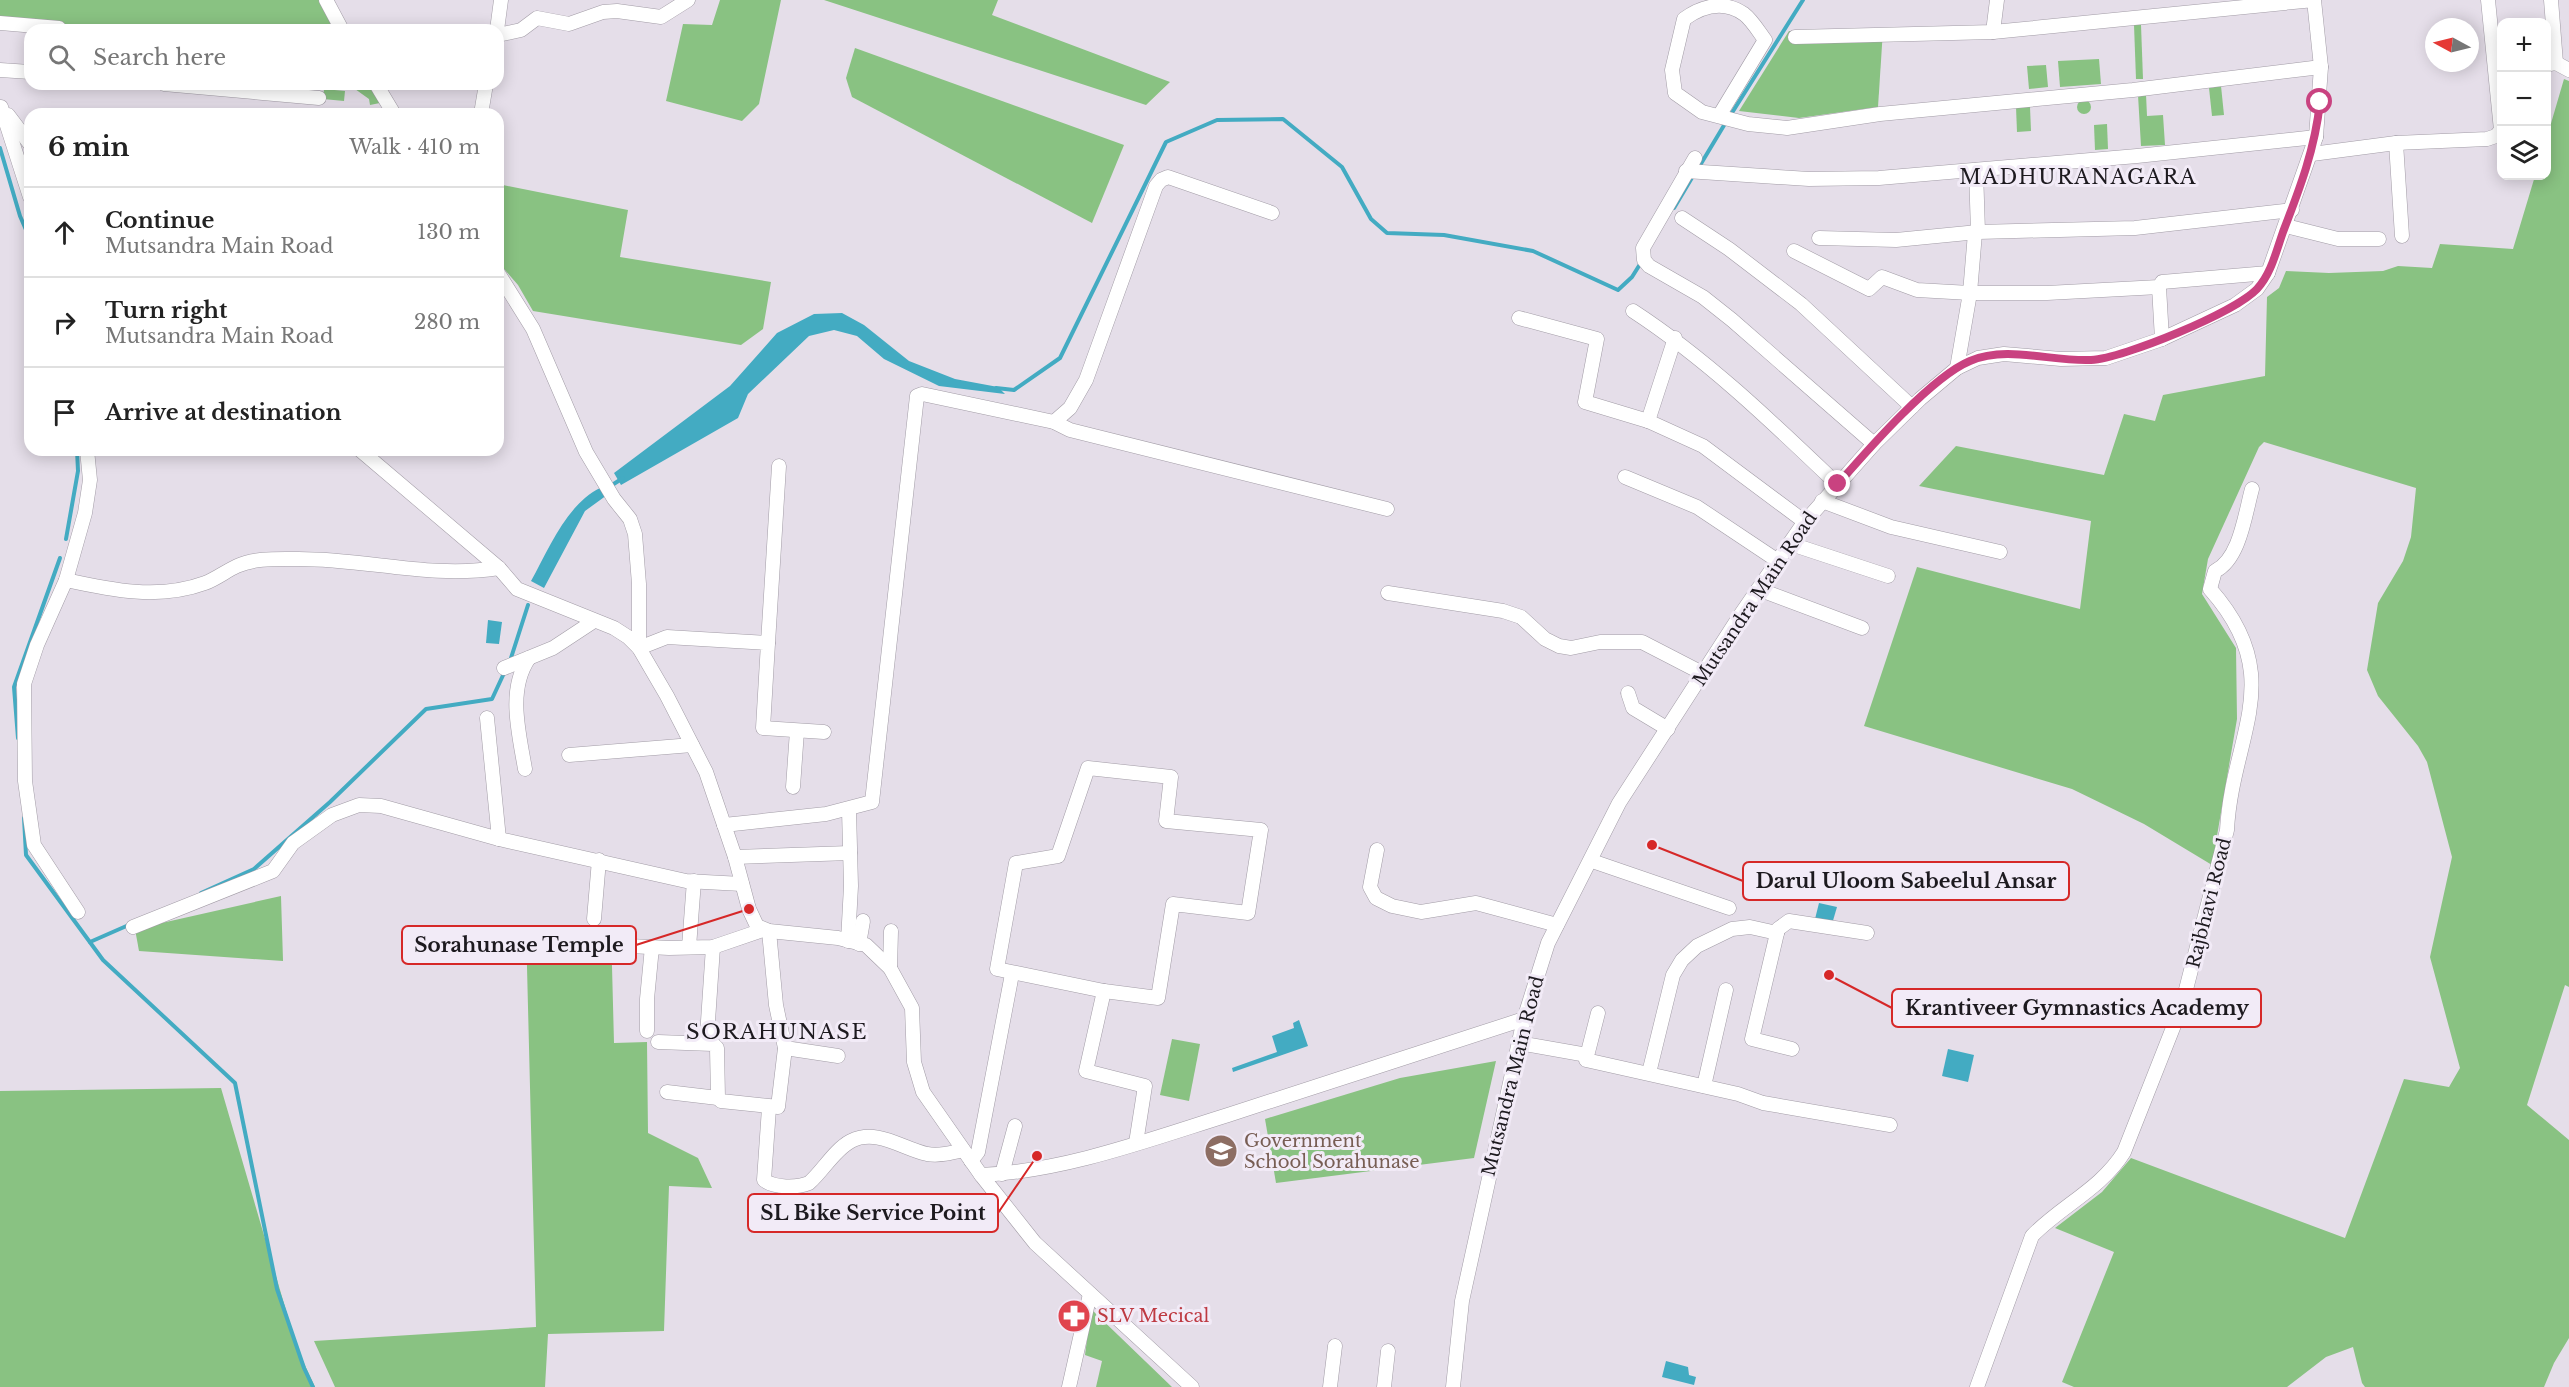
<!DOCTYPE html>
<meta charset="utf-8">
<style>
:root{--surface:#fff;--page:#f6f6f6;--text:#222;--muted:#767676;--line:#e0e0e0}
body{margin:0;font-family:"Libre Baskerville",serif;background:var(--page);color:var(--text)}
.controls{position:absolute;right:18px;top:18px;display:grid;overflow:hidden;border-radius:12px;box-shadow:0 3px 15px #0003}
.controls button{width:54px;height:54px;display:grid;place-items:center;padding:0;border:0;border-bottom:2px solid var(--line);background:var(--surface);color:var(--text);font:30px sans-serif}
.compass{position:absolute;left:2425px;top:18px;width:54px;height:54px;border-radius:50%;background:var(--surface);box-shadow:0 3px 15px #0003;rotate:277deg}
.stop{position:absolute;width:18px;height:18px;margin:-14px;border:4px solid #c94280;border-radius:50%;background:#fff}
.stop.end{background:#c94280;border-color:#fff;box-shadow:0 2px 6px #0008}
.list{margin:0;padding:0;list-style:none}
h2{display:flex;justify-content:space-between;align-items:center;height:78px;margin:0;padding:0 24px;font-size:26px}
h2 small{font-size:20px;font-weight:400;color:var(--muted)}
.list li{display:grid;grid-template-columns:39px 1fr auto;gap:18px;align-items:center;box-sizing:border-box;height:90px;padding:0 24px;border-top:2px solid var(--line)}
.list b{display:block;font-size:22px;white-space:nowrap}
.list p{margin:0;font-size:20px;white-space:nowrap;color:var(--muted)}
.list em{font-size:20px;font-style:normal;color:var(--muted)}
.icon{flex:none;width:33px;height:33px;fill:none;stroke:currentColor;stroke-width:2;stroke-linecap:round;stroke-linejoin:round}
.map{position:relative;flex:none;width:2569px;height:1387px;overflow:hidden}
.search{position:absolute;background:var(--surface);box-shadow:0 3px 15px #0003;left:24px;top:24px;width:480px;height:66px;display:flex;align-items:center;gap:15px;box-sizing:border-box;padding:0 21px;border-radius:18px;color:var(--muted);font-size:22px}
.panel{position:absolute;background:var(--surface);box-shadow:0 3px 15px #0003;left:24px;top:108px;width:480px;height:348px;border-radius:18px}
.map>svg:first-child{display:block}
.green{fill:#89c282}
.water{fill:#43abc2}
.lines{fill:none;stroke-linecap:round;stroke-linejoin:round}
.stream{stroke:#43abc2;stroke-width:4}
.minor-casing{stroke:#a29ca6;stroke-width:15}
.minor{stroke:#fff;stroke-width:14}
.route{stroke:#c94280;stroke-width:8}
.labels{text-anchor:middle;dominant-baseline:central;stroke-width:6;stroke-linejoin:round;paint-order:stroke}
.street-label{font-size:18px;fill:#1d1a1f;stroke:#f2ebf7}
.education-label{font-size:18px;fill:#785e54;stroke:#f2ebf7;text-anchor:start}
.health-label{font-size:18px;fill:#be3a42;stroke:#f2ebf7;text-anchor:start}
.neighbourhood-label{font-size:20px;letter-spacing:1.5px;fill:#1d1a1f;stroke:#f2ebf7}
.quarter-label{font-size:21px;letter-spacing:1.5px;fill:#1d1a1f;stroke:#f2ebf7}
.leader{fill:none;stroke:#d62828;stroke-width:2}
.callout-dot{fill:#d62828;stroke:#f2ebf7;stroke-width:2}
.callout{fill:#f2ebf7;stroke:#d62828;stroke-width:2}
.callout-label{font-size:20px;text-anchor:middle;font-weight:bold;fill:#1d1a1f}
</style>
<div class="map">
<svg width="2569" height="1387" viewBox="0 0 2569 1387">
<rect width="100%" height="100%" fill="#e5dee9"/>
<g class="green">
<polygon points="0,0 320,0 337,30 117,30 0,20"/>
<polygon points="720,0 781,0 759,104 742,121 666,101 683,24 712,25"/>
<polygon points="824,0 998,0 992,15 1170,82 1146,105"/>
<polygon points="2134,25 2141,25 2143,79 2136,79"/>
<polygon points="1883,30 1878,107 1799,118 1739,111 1789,31"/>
<polygon points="855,48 1124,145 1092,223 852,97 846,78"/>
<polygon points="2099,59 2101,84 2060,87 2058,61"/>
<polygon points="2046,65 2048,87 2029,89 2027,66"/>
<polygon points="2564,79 2569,81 2569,987 2565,985 2527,1105 2569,1140 2569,1338 2554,1363 2544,1387 2365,1387 2362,1383 2353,1347 2326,1357 2287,1387 2074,1387 2062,1382 2114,1252 2055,1228 2102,1192 2131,1158 2345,1238 2404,1079 2449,1087 2460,1068 2430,957 2452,857 2427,762 2418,746 2378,696 2367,670 2378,603 2403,561 2411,537 2416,488 2264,442 2259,447 2208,559 2202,594 2236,648 2237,719 2212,865 2144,824 2072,789 1864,726 1917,567 2080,609 2091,521 1919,486 1956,446 2104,475 2124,414 2155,421 2163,395 2265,376 2267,297 2279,288 2286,271 2329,273 2383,271 2398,266 2432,268 2440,244 2513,249 2535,176 2546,176 2547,137"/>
<polygon points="348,84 368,84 380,103 370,105 369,99"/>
<polygon points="2221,86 2224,115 2212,116 2209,88"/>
<polygon points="324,89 345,91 344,101 323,99"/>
<polygon points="2146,94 2147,116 2163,115 2165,145 2141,146 2138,95"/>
<circle cx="2084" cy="107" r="7"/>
<polygon points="2016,107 2030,107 2031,131 2017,132"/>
<polygon points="2107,124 2108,149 2095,150 2094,125"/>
<polygon points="498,184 628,210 620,257 771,282 763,329 741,345 533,311 518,285 498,262"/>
<polygon points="281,896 283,961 139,951 135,929"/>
<polygon points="526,927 611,928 614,1043 647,1042 648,1133 698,1158 712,1188 669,1186 664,1331 548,1334 545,1387 335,1387 314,1341 536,1327"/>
<polygon points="1172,1039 1200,1044 1189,1101 1160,1095"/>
<polygon points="1496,1061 1474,1158 1276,1183 1265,1119 1400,1078"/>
<polygon points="221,1088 297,1348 315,1387 0,1387 0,1091"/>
<polygon points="1091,1309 1172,1387 1096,1387 1102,1361 1085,1355"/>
</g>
<g class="water">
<polygon points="842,313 864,325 909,361 955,379 998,387 1005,394 939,386 884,359 857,336 834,330 809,336 748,394 738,418 621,485 614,473 730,386 777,333 814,314"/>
<path d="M 600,488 L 607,495 L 585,511 L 544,588 L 531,581 C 549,549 566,505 600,488 Z"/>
<polygon points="488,620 502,622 499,644 486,643"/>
<polygon points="1819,903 1837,907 1832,924 1815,919"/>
<polygon points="1299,1020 1308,1046 1233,1072 1232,1068 1277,1052 1272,1036 1294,1028 1293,1023"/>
<polygon points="1948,1049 1974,1055 1968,1082 1942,1076"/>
<polygon points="1666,1361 1688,1367 1689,1375 1696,1377 1694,1385 1662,1377"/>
</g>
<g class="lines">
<g class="stream">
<polyline points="1730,116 1803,0"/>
<polyline points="0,148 20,216 30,239"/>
<polyline points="1699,167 1726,122"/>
<polyline points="1674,208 1693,176"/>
<polyline points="996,388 1014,390 1060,358 1166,142 1217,120 1283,119 1342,167 1371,219 1387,233 1444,235 1533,251 1618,290 1632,277 1642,261"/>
<polyline points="609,487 623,478"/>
<polyline points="66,539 78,471 77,450"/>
<polyline points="510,661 528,605"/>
<polyline points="18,738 14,687 60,558"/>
<polyline points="24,818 26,855 103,960 235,1083 277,1289 304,1368 313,1387"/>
<polyline points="201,893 254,869 330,802 426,709 492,699 505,671"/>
<polyline points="90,942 131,924"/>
</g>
<g class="minor-casing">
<g id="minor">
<polyline points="326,0 342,30"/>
<polyline points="2551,0 2556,63"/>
<polyline points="0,23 59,28"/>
<polyline points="497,30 501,0"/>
<polyline points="1993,32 1997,0"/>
<polyline points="498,35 521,30 537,18 569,24 603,12 617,11 661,17 688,0"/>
<polyline points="2546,65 2556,63 2569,70"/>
<polyline points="0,70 30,72"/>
<polyline points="164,84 319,98"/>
<polyline points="376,84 394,114"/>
<polyline points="1,107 30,197"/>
<polyline points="481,114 486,84"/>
<polyline points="8,115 30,144"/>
<path d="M 1719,116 L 1765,40 C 1759,32 1752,20 1744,14 C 1724,0 1702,6 1684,19 L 1672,70 L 1675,93 L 1702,112 L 1748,124 L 1787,128 L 1880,114 L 2133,90 L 2321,67"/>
<polyline points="2396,143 2402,236"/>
<polyline points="2312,154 2396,143 2487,139 2496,136 2501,130 2488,0"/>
<polyline points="1695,158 1643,248 1644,260 1649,266 1703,297 1732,320 1874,444"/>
<polyline points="1976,170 1978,232"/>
<polyline points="1686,171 1809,179 1879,178 2137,156 2316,137"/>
<polyline points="1682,218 1729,249 1801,304 1912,407"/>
<polyline points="2286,226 2338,239 2379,239"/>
<polyline points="1819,238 1896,240 1978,232 2135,228 2292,210"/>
<polyline points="1794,251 1869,289 1882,277 1917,290 1970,293 2047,293 2159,287 2162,282 2268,273"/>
<polyline points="498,273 533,329 586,452 614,499 630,519 635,534 639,584 639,648 667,637 768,643 763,728 824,732"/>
<polyline points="2159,287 2162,339"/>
<path d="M 1633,311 C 1708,360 1773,423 1838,485"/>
<polyline points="1519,318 1597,339 1585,402 1648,421 1703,446 1805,522"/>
<polyline points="1957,368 1970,293 1975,233"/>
<polyline points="1648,421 1675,338"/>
<polyline points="1054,422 1070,408 1086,380 1156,186 1161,180 1168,177 1272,213"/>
<polyline points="360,450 499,568 517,589 614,628 628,637 639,648 667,696 706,772 735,857 749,909 757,926 769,931 838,938 866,945 890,968 912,1008 914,1062 923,1092 981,1175 1035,1243 1192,1387"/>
<polyline points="1625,477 1697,507 1778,561"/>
<polyline points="1822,501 1891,527 2000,552"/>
<polyline points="1791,544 1888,576"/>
<path d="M 66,580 C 111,590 159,600 205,583 C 216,579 226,571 237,566 C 254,558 276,559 295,559 C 365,558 428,579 499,568"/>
<polyline points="1758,589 1862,628"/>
<polyline points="1388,593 1503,611 1521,617 1545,639 1559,646 1571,648 1600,642 1642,642 1704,674"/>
<polyline points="768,643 779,466"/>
<polyline points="504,668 553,648 594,621"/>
<polyline points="1628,693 1633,708 1668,729"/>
<polyline points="487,718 499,839"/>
<polyline points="569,755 692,745"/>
<polygon points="1088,768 1171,777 1166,821 1261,830 1248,913 1173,904 1158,998 1104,991 997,969 1016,863 1058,856"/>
<path d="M 525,769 C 519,733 507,690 529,658"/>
<polyline points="793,787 797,731"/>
<polyline points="724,825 826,814 872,802 917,396 922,394 1054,422 1070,430 1387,509"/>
<polyline points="1377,850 1370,887 1376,898 1392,906 1421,912 1476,903 1557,925"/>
<polyline points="735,857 850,853"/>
<polyline points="1592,861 1729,908"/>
<polyline points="78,912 34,845 25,781 24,684 37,645 66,580 85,513 90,480 87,450"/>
<polyline points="594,919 599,860"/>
<polyline points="133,927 273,871 293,843 332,815 359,805 381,806 499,839 686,881 742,884"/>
<polyline points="848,941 851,886 849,810"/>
<polyline points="859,944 863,921"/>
<polyline points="610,945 669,948 713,947 763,930"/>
<polyline points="689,947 694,881"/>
<polyline points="890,968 891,931"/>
<polyline points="1104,991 1086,1071 1145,1086 1136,1143"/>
<polyline points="1598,1013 1586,1060 1738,1094 1763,1103 1890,1125"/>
<polyline points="647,1031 647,999 652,947"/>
<polyline points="707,1036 713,947"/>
<polyline points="658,1042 713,1044 717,1048 718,1098 721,1101 778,1107 785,1048 776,1005 769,931"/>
<polyline points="1519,1043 1587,1055"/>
<polyline points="785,1048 838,1056"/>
<polyline points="1792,1049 1752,1039 1778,929 1789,921 1867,933"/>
<polyline points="1649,1073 1673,975 1682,960 1697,946 1732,929 1750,927 1777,933"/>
<polyline points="1704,1086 1726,990"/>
<polyline points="667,1092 718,1098"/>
<path d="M 769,1108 L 764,1180 C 774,1188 797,1188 809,1183 C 823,1171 834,1150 851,1141 C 877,1128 903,1149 927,1154 C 939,1156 951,1153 963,1150"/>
<polyline points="971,1161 978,1152 1012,974"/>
<polyline points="1002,1174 1015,1126"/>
<path d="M 981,1175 C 1065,1171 1148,1140 1228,1115 C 1327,1083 1425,1051 1524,1019"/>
<polyline points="1069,1387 1090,1294"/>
<polyline points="1330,1387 1335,1346"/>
<polyline points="1384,1387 1388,1351"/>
<polyline points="1453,1387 1462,1301 1524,1019 1548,943 1619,803 1741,614 1803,524 1874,444 1920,399 1957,368 1978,358 2004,354 2061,359 2106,358 2162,339 2235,305 2257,289 2268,273 2316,137 2321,67 2314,0 1993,32 1795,37"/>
<path d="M 1977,1387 L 2032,1236 C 2061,1206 2101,1189 2124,1152 L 2182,1005 L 2227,830 C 2232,734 2289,678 2210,589 L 2215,571 C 2240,559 2245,514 2252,489"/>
</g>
</g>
<use href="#minor" class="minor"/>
</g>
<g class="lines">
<path class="route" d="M 1838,484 C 1866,452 1931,377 1970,361 C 2007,345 2052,362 2091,360 C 2124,358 2234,313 2257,289 C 2271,274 2276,252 2283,232 C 2300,188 2315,149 2320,102"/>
</g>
<defs>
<g id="school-disc" transform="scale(1.725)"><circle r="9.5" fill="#8d6e63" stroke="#f2ebf7"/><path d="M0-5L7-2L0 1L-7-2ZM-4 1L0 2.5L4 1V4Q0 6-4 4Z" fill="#fff"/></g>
<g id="pharmacy-disc" transform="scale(1.725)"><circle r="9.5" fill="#e0444e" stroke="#f2ebf7"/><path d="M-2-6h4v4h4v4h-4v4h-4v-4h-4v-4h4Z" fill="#fff"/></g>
</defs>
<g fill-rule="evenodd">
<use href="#school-disc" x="1221" y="1151"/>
<use href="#pharmacy-disc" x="1074" y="1316"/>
</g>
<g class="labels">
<g class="street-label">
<text transform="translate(1755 599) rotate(-56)">Mutsandra Main Road</text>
<text transform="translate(2209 903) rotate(-76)">Rajbhavi Road</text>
<text transform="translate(1513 1076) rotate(-76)">Mutsandra Main Road</text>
</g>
<g class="education-label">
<text x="1244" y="1141">Government<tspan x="1244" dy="21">School Sorahunase</tspan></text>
</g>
<g class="health-label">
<text x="1097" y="1316">SLV Mecical</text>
</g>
<g class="neighbourhood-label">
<text x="2078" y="177">MADHURANAGARA</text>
</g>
<g class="quarter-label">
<text x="777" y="1032">SORAHUNASE</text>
</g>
</g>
<path class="leader" d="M1652 845L1743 881M749 909L636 945M1829 975L1892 1008M1037 1156L998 1213"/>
<g class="callout-dot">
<circle cx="1652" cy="845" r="6"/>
<circle cx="749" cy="909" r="6"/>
<circle cx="1829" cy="975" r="6"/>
<circle cx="1037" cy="1156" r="6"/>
</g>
<g class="callout">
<rect x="1743" y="862" width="326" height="38" rx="6"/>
<rect x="402" y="926" width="234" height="38" rx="6"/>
<rect x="1892" y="989" width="369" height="38" rx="6"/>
<rect x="748" y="1194" width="250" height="38" rx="6"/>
</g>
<g class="callout-label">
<text x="1906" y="888">Darul Uloom Sabeelul Ansar</text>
<text x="519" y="952">Sorahunase Temple</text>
<text x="2077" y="1015">Krantiveer Gymnastics Academy</text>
<text x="873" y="1220">SL Bike Service Point</text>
</g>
</svg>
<div class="controls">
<button>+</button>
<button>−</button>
<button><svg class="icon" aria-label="layers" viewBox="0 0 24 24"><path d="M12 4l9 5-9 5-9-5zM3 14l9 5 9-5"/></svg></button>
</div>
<svg class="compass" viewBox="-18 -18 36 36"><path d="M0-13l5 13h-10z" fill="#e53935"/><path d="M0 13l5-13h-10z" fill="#767676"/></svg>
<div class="stop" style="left:2320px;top:102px"></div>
<div class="stop end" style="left:1838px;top:484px"></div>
<div class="search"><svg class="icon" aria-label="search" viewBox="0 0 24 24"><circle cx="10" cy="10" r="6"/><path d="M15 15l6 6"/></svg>Search here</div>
<section class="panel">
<h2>6 min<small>Walk · 410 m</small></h2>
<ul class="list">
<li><svg class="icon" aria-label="ahead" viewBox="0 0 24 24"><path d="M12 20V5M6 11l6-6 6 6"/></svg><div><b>Continue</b><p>Mutsandra Main Road</p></div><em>130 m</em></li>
<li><svg class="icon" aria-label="right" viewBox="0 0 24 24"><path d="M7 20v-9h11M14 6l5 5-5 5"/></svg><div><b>Turn right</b><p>Mutsandra Main Road</p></div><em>280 m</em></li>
<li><svg class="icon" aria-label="arrive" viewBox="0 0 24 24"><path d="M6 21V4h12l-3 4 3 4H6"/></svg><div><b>Arrive at destination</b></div></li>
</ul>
</section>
</div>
